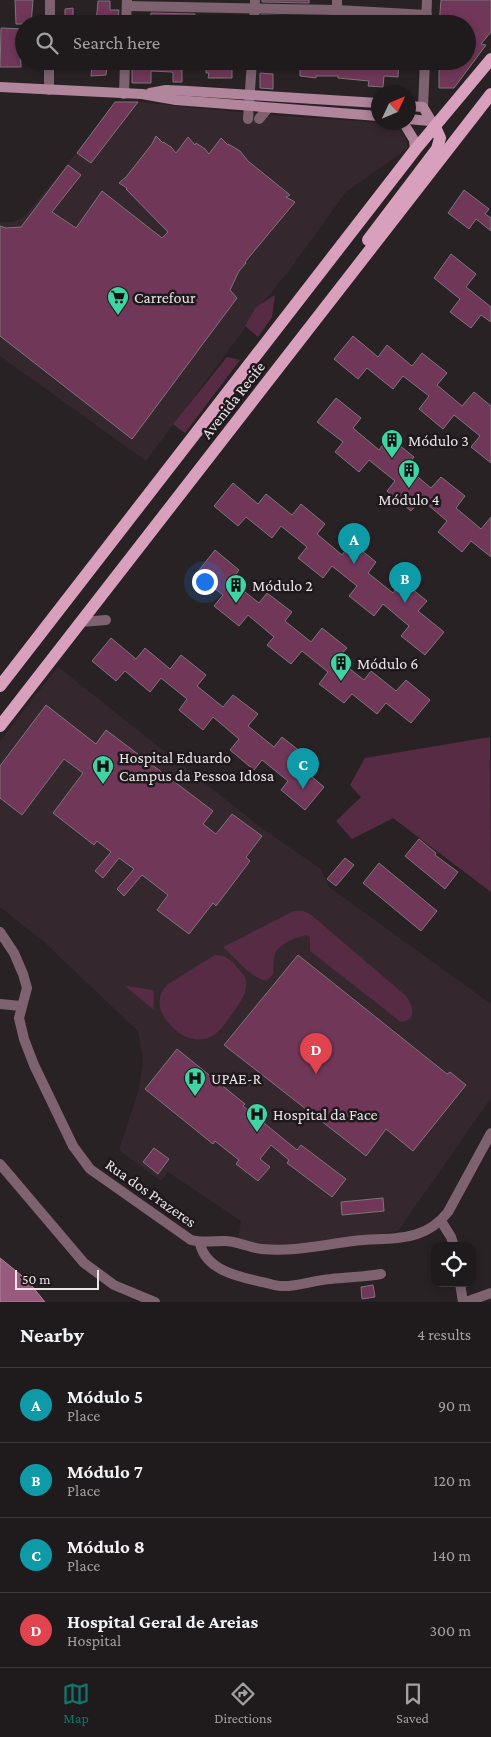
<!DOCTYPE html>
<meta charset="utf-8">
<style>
:root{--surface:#1f1a1c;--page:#272325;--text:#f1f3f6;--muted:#a1a1a3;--line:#3c383b;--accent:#0f766e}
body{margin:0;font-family:"Crimson Pro",serif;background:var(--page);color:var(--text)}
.controls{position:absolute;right:15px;bottom:15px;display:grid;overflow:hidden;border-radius:10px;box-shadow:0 2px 8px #0003}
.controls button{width:45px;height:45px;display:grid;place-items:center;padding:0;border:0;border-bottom:1px solid var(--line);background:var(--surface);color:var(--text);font:25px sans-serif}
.compass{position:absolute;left:371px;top:85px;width:45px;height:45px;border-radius:50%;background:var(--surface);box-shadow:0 2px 8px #0003;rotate:46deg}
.scale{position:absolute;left:15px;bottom:12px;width:84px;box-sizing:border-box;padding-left:5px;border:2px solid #e9e4e6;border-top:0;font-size:14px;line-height:18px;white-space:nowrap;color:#e9e4e6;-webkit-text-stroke:4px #1f181c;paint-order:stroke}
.you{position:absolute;left:204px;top:581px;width:18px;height:18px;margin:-12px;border:4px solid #fff;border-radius:50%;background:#1a73e8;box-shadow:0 0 0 8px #1a73e833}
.badge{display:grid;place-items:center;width:32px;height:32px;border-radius:50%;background:var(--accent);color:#fff;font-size:16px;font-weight:700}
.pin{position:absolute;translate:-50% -41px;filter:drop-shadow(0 1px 2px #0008)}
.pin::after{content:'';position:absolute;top:26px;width:18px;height:15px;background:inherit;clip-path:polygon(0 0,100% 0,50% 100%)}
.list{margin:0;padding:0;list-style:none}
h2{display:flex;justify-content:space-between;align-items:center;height:65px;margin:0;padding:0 20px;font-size:21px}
h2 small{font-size:16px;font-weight:400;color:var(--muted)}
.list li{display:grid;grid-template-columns:32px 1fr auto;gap:15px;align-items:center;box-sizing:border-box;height:75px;padding:0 20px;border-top:1px solid var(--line)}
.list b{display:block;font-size:19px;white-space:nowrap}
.list p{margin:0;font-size:16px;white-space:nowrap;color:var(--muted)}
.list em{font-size:16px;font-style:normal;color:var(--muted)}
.icon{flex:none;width:28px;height:28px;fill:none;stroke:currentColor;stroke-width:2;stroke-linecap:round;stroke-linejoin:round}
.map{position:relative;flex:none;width:491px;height:1302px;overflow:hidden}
.search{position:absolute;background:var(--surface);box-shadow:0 2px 8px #0003;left:15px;right:15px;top:15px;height:55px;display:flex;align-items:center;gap:12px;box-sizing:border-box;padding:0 18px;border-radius:28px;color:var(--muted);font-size:19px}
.sheet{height:365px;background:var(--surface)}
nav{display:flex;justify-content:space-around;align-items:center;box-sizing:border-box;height:70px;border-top:1px solid var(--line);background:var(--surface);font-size:14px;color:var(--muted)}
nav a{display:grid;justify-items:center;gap:2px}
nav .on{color:var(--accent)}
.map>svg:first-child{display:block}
.built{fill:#35272e}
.green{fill:#582b44}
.water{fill:#985b7d;stroke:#b0849c}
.building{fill:#703758;stroke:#7e7579}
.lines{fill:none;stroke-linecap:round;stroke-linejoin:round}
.minor{stroke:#7e6270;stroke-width:10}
.tertiary{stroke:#7e6270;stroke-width:10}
.secondary{stroke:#b1859c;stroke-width:10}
.primary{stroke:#d9a0be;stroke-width:12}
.labels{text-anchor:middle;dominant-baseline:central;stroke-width:5;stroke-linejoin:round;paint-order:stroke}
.poi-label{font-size:16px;fill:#e9e4e6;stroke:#1f181c;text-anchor:start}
.street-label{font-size:16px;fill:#e9e4e6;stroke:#1f181c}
</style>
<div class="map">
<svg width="491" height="1302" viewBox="0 0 491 1302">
<rect width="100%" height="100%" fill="#292225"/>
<g class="built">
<polygon points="115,102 138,102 269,115 384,123 398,128 404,135 408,148 346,192 288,272 255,312 242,332 146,461 0,356 0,221 3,222 13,222 24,217 90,136"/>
<polygon points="58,667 263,829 321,869 329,887 491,1004 491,1098 398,1231 304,1245 274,1246 256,1244 238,1239 241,1221 168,1172 161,1181 119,1150 139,1089 143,1059 138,1031 44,942 0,907 0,741"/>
</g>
<g class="green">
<polygon points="275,295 272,317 258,337 245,326 256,307"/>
<polygon points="227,357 240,360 185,433 173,424"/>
<polygon points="490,737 491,892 393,818 352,839 336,821 361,797 350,785 365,758"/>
<path d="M 294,911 L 303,911 L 310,914 L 405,995 C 414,1005 417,1020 401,1022 L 310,951 L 310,937 L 306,935 C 296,937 279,944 275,954 C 273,960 274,968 273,974 C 271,977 268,981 263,980 C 251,977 234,957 224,948 L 225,946 Z"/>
<path d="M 215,955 C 228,954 234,964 242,973 C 253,985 240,1003 232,1014 C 227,1021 222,1029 215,1034 C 196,1048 173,1033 163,1015 C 157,1004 159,993 168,984 Z"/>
<path d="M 125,986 L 153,990 C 155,994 153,1005 154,1010 Z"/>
</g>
<polygon class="water" points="0,1258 27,1280 45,1302 0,1302"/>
<g class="building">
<polygon points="15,0 33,0 31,24 16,24"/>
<polygon points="262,0 309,0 309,3 262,2"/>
<polygon points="441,0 491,0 491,32 481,44 486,45 454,88 439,88 439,61 467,61 467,24 439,24"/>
<polygon points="98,1 110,1 110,10 119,10 118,19 110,19 108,24 96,24"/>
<polygon points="73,8 73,18 65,18 65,9"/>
<polygon points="151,13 195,14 194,24 149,24"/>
<polygon points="261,15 309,16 309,23 261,23"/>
<polygon points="1,28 24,29 24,41 20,41 21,67 0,67"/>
<polygon points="132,61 182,61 182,82 173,82 173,73 172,72 151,71 151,83 132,83"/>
<polygon points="206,61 232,61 232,78 208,78 209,73 206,73"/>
<polygon points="300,61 331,61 331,63 348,63 348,65 370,68 371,62 385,63 385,61 399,61 398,77 384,76 383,87 368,86 369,81 338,78 338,76 316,76 316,78 300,76"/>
<polygon points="92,65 107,66 106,75 91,76"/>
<polygon points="260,73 273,74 273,89 260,88"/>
<polygon points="115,102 138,102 91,163 77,153"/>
<polygon points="156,136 163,143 163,142 171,147 176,153 188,137 195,145 196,143 205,149 209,154 221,138 228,145 228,144 240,151 248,161 290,195 286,197 295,202 245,262 246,263 239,271 230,290 237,298 132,439 0,336 0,226 6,228 21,227 68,165 81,175 52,212 76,228 102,191 162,238 168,232 126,189 127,188 119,183 126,177 152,144"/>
<polygon points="464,190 489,209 485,214 491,218 491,231 476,219 469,229 448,213"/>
<polygon points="451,254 476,274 466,287 491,307 491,322 481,315 471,328 450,312 460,299 434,278"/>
<polygon points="353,336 378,357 387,345 412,366 422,353 447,373 437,385 462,406 474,392 491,406 491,463 471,447 480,436 454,415 443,429 419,409 429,396 403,376 393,389 367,368 358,379 334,359"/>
<polygon points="336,398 361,418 353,428 379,450 389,437 414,457 406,467 431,488 441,477 465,496 456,508 481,529 491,517 491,557 471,541 462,552 438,532 447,521 421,499 411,511 387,491 395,481 369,460 359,472 335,452 343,442 317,422"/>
<polygon points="233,483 258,504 266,494 292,515 301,504 325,524 317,534 342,555 351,542 376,562 368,573 393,593 402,581 427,601 418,611 444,632 425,655 401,636 409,626 383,604 374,616 349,596 357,586 332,566 323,578 298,558 307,547 281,526 272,538 246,517 238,526 214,506"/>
<polygon points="215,550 239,570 231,581 259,603 267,593 292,612 285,621 311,642 322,628 347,648 337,659 364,680 371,671 396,691 406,680 430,700 411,723 386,703 377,714 352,694 344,703 319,684 328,672 302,651 291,664 267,645 274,637 248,615 239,626 214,606 223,595 196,574"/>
<polygon points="111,638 136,659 145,648 170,669 181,655 206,675 197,686 223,707 233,695 258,714 248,726 274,747 282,737 307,757 299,766 324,787 305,810 281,790 288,781 262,760 254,770 230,750 239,739 213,717 203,730 179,710 187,699 161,678 150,692 125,671 116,681 92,661"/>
<polygon points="46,705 96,744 106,730 213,811 203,824 216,834 232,814 262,836 246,857 250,861 216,906 213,903 189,934 157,910 168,895 142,875 124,896 117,889 134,869 119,858 103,878 95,871 111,852 97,841 94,845 53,813 83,773 64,759 22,815 0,798 0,766"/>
<polygon points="419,839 436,853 435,855 458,872 445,889 405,856"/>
<polygon points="345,858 354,865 336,886 327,879"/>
<polygon points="379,863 437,911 421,931 363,883"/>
<polygon points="298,955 447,1074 450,1072 466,1085 413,1151 386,1129 366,1156 224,1045"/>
<polygon points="177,1049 245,1104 243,1106 297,1150 301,1145 346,1179 332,1197 287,1163 289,1160 271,1145 260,1159 270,1167 258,1181 236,1164 239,1160 215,1141 213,1144 145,1089"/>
<polygon points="154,1148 169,1159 158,1174 143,1162"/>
<polygon points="383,1198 384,1211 342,1215 341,1202"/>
<polygon points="373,1285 375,1297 362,1299 361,1287"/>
</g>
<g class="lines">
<g class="minor">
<polyline points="127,6 337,10 427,15"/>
<polyline points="337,10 337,0"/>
<polyline points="50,24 50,0"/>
<polyline points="126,24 127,0"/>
<polyline points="254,24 255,0"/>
<polyline points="49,90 49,61"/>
<polyline points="124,94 125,61"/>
<polyline points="248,119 252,61"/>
<polyline points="259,119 268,108"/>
<polyline points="81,622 106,620"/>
<path d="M 0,932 L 14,953 L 23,974 L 27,988 L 19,1018 L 24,1039 L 34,1065 L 73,1146 L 90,1169 L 191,1240 C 203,1243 213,1241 225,1241 C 238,1241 249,1248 262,1249 C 293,1252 323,1245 353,1241 C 374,1238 397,1241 417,1234 C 430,1230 440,1222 448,1212 L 491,1133"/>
<polyline points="0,1004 21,1006"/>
<polyline points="0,1164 84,1263 114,1285 155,1302"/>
<polyline points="441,1221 451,1237 454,1246"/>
<path d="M 200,1243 C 205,1270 239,1277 262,1282 C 268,1283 275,1286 281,1286 C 297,1287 314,1280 331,1279 C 348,1277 364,1277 381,1274"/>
<polyline points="460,1283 463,1302"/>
<polyline points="466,1302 491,1293"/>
</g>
<g class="tertiary">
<polyline points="426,24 427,0"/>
<polyline points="423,107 425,61"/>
</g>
<g class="secondary">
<polyline points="0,87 142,94 176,100 378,116"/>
<polyline points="150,93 166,90 188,91 378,103"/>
<polyline points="408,106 423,107 435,127"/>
<polyline points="408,119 430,121"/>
<polyline points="403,122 414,140 415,150"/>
</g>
<g class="primary">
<polyline points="368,240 437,149 440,138 435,127"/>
<polyline points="0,686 415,150 491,59"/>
<polyline points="0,726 491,94"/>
</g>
</g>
<defs>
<g id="supermarket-pin" transform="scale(1.125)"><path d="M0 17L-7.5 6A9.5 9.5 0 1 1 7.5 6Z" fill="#3ed4a3" stroke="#1f181c"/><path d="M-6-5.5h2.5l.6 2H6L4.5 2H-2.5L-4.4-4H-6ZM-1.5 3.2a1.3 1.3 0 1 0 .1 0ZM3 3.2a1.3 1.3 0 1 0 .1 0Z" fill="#111"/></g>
<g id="building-pin" transform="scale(1.125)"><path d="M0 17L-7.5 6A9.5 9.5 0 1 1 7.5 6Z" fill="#3ed4a3" stroke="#1f181c"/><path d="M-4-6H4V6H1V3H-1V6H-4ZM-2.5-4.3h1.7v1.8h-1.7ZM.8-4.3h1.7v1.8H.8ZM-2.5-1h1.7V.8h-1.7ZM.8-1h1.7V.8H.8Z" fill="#111"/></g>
<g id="hospital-pin" transform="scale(1.125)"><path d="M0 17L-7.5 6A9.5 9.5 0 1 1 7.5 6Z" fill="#3ed4a3" stroke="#1f181c"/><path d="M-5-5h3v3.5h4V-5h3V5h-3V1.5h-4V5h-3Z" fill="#111"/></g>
</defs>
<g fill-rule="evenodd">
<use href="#supermarket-pin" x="118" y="297"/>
<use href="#building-pin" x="392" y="440"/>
<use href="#building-pin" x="409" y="470"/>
<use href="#building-pin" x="236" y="585"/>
<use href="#building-pin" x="341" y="663"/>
<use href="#hospital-pin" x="103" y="766"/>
<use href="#hospital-pin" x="195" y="1078"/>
<use href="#hospital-pin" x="257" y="1114"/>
</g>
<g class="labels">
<g class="poi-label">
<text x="134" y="297">Carrefour</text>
<text x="408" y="440">Módulo 3</text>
<text x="409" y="499" text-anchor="middle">Módulo 4</text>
<text x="252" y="585">Módulo 2</text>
<text x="357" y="663">Módulo 6</text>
<text x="119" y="757">Hospital Eduardo<tspan x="119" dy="18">Campus da Pessoa Idosa</tspan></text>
<text x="211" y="1078">UPAE-R</text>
<text x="273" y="1114">Hospital da Face</text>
</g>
<g class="street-label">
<text transform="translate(233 400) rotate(-52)">Avenida Recife</text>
<text transform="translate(151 1193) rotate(35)">Rua dos Prazeres</text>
</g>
</g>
</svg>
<div class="controls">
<button><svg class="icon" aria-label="locate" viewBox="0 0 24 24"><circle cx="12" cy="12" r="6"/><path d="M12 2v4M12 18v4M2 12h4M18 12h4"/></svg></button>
</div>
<svg class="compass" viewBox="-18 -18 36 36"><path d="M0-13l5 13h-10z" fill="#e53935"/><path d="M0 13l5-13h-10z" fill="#a1a1a3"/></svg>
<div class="scale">50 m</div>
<div class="you"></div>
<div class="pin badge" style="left:354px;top:564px;background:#0f9aa8">A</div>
<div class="pin badge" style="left:405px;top:603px;background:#0f9aa8">B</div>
<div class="pin badge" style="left:303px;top:789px;background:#0f9aa8">C</div>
<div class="pin badge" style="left:316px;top:1074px;background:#e0444e">D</div>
<div class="search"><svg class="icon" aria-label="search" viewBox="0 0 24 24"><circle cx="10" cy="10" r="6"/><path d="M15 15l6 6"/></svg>Search here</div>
</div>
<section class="sheet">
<h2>Nearby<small>4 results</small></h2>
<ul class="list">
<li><span class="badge" style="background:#0f9aa8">A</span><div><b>Módulo 5</b><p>Place</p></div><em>90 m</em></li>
<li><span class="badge" style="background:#0f9aa8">B</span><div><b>Módulo 7</b><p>Place</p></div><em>120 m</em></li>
<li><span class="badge" style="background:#0f9aa8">C</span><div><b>Módulo 8</b><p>Place</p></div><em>140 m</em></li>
<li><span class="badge" style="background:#e0444e">D</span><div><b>Hospital Geral de Areias</b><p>Hospital</p></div><em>300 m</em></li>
</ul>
</section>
<nav>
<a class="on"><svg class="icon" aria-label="map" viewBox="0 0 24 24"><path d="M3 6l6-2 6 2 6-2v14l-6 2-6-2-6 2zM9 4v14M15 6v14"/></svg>Map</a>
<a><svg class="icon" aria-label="directions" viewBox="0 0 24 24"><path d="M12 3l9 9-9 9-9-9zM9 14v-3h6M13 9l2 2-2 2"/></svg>Directions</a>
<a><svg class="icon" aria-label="saved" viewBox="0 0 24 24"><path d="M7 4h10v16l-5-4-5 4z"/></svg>Saved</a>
</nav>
